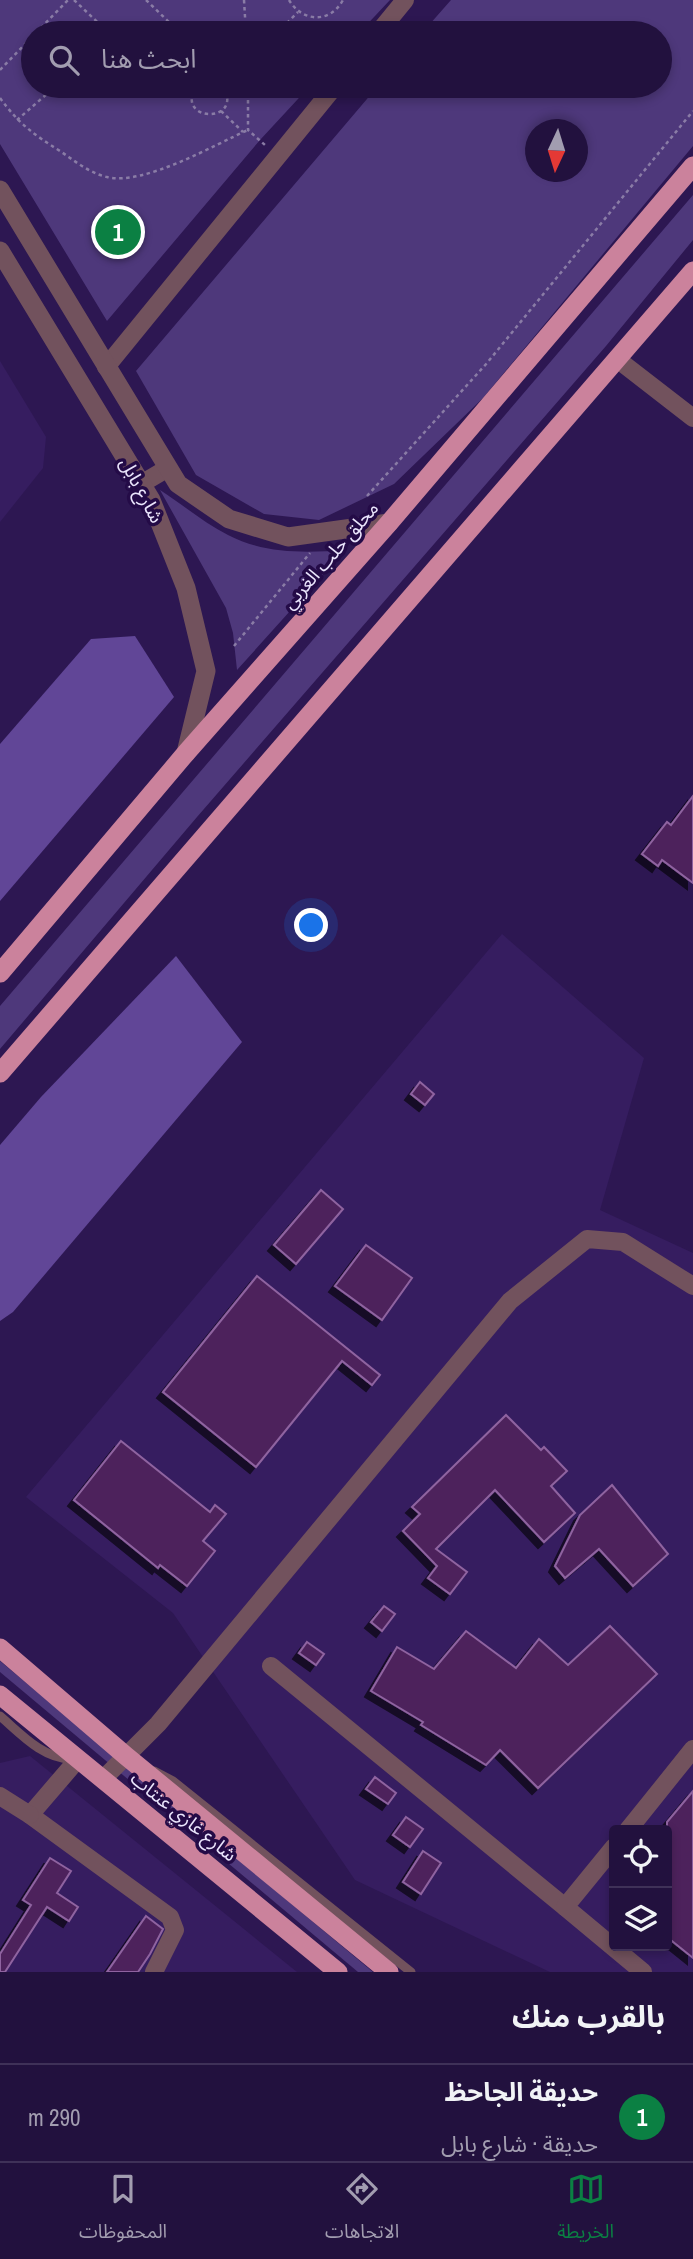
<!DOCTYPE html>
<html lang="ar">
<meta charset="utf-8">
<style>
:root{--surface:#22113e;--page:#2a1a45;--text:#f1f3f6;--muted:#a29db0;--line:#3f3158;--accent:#0b8043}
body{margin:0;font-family:"Archivo Narrow","Noto Sans Arabic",sans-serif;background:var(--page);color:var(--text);direction:rtl}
.controls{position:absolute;right:21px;bottom:21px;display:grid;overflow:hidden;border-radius:7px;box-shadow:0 4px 10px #0003}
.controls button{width:63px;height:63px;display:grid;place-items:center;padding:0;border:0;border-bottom:2px solid var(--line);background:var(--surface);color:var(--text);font:35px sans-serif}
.compass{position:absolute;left:525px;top:119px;width:63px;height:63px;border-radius:50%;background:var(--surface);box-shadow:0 4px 10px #0003;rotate:184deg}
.you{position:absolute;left:312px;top:926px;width:24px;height:24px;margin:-18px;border:5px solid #fff;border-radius:50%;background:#1a73e8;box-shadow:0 0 0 10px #1a73e833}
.badge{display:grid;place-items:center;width:46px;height:46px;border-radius:50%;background:var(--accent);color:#fff;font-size:23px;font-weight:700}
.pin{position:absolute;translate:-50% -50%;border:4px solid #fff;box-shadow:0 2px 7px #0006}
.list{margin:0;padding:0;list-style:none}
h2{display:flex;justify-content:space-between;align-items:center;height:91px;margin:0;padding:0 28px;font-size:30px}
h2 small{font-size:23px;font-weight:400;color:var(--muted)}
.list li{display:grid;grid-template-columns:46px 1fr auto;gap:21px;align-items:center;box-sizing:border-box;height:98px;padding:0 28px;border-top:2px solid var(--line)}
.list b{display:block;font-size:26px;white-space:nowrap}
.list p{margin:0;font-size:23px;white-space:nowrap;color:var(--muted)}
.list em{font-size:23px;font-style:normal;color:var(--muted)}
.icon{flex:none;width:38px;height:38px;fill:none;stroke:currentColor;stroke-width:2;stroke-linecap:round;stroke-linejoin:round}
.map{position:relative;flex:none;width:693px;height:1972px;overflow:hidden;direction:ltr}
.search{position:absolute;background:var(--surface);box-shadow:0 4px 10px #0003;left:21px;right:21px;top:21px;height:77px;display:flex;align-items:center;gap:18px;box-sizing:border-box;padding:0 24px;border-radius:38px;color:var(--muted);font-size:26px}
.sheet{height:189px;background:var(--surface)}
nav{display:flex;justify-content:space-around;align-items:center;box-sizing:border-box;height:98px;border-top:2px solid var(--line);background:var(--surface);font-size:19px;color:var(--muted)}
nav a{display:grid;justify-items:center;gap:4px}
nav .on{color:var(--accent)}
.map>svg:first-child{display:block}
.built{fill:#361d60;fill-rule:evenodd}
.green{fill:#4e387b;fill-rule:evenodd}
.forest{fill:#614697}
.building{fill:#4d245c;stroke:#8f63a0;stroke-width:2;filter:url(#shadow)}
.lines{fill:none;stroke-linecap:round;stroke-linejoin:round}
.path{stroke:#8a7ca6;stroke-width:2.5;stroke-dasharray:3.5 3.5;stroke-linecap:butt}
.service{stroke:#72525d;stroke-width:9}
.minor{stroke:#72525d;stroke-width:18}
.tertiary{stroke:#72525d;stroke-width:19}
.trunk{stroke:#cb829c;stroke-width:19}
.labels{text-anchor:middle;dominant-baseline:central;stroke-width:7;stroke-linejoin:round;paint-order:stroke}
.street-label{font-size:19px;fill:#eae5fc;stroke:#240b47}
</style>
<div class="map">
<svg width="693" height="1972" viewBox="0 0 693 1972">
<defs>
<filter id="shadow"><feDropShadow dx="-6" dy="6" stdDeviation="0" flood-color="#0009"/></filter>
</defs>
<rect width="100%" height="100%" fill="#2d1752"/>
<g class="built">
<polygon points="0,361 46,437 43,468 0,522"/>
<path d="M 502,934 L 644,1058 L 600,1210 L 693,1253 L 693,1972 L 550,1972 L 355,1880 L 173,1613 L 26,1497 ZM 614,1830 L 667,1830 L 667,1946 L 614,1946 Z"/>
<polygon points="30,1756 297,1972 0,1972 0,1763"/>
</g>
<g class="green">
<polygon points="0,0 390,0 359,33 33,33 33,86 310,86 260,140 107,321 0,144"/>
<path d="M 451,0 L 693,0 L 693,146 L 483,398 L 394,484 L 319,520 L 264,514 L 196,475 L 136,371 L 378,86 L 660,86 L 660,33 L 422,33 ZM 536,130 L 578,130 L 578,172 L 536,172 Z"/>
<polygon points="693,195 693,240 606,346 197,817 0,1049 0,1006"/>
<path d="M 160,490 C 182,504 204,523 228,535 C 264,554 305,553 345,550 L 237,670 L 233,633 L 226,608 Z"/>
<polygon points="0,1661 373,1972 358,1972 0,1672"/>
</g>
<g class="forest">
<polygon points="135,636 174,697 0,901 0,744 91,639"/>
<polygon points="176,956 242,1042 13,1312 0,1321 0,1145 41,1097"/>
</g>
<g class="building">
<polygon points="693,796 693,883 662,860 658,866 642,854 667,822 671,825"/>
<polygon points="420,1082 434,1094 425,1105 411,1094"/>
<polygon points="321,1190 343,1209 296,1264 274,1245"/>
<polygon points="366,1245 412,1278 382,1320 335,1286"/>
<polygon points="257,1276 380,1375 372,1385 342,1361 256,1467 163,1392"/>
<polygon points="506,1415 541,1450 544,1447 567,1471 551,1486 575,1513 544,1542 495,1490 436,1549 467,1572 450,1594 428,1578 437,1566 403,1531 420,1514 412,1507"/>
<polygon points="121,1441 210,1512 215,1505 226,1514 203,1541 215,1551 187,1586 160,1565 158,1568 74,1500"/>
<polygon points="612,1485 668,1554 633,1586 599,1549 565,1578 555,1566 580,1515"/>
<polygon points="384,1606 395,1614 382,1631 371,1622"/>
<polygon points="610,1626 657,1674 538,1788 500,1750 486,1765 421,1725 423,1722 371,1691 397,1647 434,1669 466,1631 516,1668 539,1639 568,1665"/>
<polygon points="307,1642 324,1654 316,1665 299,1653"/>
<polygon points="375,1777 396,1793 388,1804 366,1789"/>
<polygon points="693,1791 693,1958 667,1937 667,1822"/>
<polygon points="406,1817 423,1829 410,1847 393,1835"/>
<polygon points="423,1851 441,1863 421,1894 403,1882"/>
<polygon points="50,1858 71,1871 57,1893 78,1907 69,1921 47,1907 5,1972 0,1972 0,1954 31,1905 23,1900"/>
<polygon points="146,1916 163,1929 150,1954 138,1972 107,1972"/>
</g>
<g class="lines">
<g class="path">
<polyline points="74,0 109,33"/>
<polyline points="146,0 170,23 176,33"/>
<polyline points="244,0 246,33"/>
<path d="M 289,0 C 302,22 330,24 343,0"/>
<polyline points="36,33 68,0"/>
<polyline points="277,33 298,12"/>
<polyline points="0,70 33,36"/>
<path d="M 196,86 C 174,123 245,124 223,86"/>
<polyline points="248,86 248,130 265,145"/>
<path d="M 0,98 C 19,124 33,134 60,151 C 75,161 89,173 107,177 C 144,186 214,145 248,130"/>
<polyline points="221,111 243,132"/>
<polyline points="17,120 56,86"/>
<polyline points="367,496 487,363 693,111"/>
<polyline points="234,646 310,553"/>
</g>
<g class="service">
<path d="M 0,1716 C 21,1734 42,1758 71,1759"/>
<polyline points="154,1771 173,1781 411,1972"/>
</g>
<g class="minor">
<polyline points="378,33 405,0"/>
<polyline points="617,359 693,418"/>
<polyline points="106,367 335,86"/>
<polyline points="141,484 168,468"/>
<polyline points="271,1666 565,1907"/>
<polyline points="78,1759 30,1815 170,1917 175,1930 154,1972"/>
<polyline points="103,1779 158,1724 510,1301 587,1239 623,1242 693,1286"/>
<polyline points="0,1796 30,1815"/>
<polyline points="628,1830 693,1749"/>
<polyline points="614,1847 565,1907 643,1972"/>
</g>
<g class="tertiary">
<polyline points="0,190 178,484 229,519 288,537 389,523"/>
<polyline points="0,251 151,500 186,588 206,671 186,753"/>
</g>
<g class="trunk">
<polyline points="0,973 186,753 389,523 693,166"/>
<polyline points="0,1073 693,271"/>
<polyline points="0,1648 126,1756 389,1972"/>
<polyline points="0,1695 338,1972"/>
</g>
</g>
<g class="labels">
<g class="street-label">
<text transform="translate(142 490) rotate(62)">شارع بابل</text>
<text transform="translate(330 555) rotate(-49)">محلق حلب الغربي</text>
<text transform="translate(184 1816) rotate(39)">شارع غازي عنتاب</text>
</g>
</g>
</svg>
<div class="controls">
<button><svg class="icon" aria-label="locate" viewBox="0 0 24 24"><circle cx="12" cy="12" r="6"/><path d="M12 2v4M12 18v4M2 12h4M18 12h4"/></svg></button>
<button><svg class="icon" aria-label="layers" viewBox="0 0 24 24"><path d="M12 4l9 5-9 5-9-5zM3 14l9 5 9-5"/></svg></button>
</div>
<svg class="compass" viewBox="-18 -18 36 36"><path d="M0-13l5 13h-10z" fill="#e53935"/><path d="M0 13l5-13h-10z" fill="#a29db0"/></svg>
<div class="you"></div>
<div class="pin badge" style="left:118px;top:232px">1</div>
<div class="search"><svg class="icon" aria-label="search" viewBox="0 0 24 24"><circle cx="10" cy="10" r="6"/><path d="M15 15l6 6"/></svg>ابحث هنا</div>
</div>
<section class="sheet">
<h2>بالقرب منك<small></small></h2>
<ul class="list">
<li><span class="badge">1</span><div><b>حديقة الجاحظ</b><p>حديقة · شارع بابل</p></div><em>290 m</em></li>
</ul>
</section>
<nav>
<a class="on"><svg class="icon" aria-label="map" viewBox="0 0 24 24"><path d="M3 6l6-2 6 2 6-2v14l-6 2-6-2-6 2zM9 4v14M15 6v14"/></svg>الخريطة</a>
<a><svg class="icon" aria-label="directions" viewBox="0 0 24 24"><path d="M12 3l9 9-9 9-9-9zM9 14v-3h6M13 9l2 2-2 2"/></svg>الاتجاهات</a>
<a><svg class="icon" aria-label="saved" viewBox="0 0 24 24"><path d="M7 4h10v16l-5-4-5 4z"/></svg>المحفوظات</a>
</nav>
